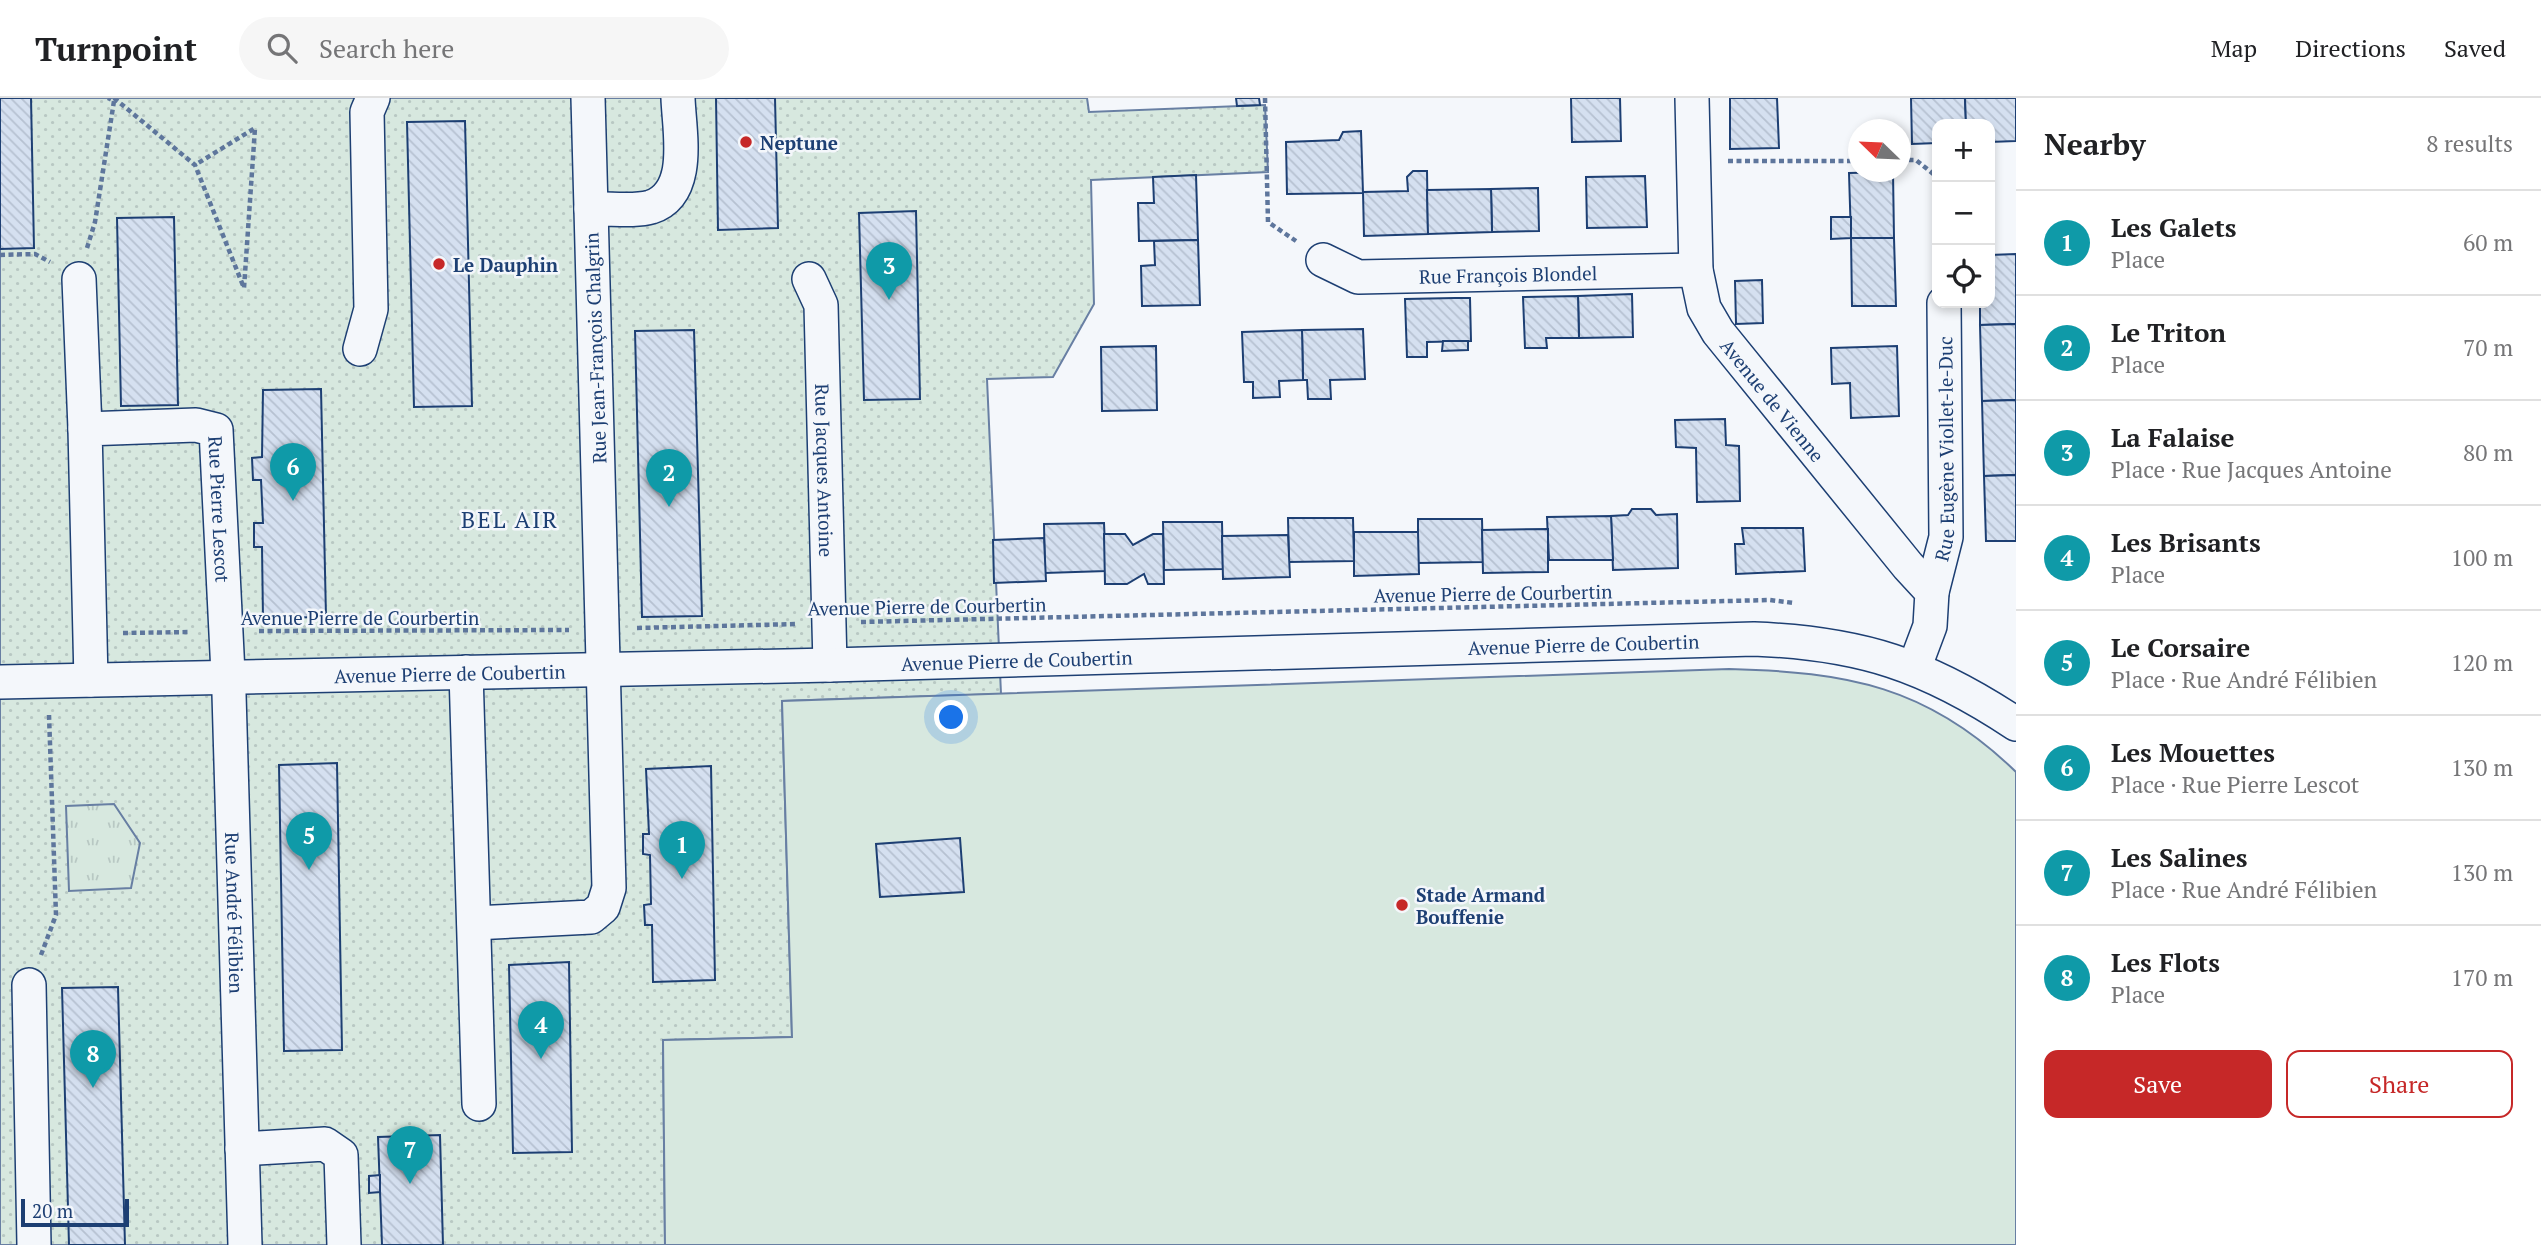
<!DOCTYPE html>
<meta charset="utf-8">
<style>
:root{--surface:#fff;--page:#f6f6f6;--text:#202124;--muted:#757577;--line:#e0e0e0;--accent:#c62828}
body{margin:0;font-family:"PT Serif",serif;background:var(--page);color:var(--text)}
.controls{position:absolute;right:21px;top:21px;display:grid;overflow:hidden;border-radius:14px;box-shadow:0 4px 10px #0003}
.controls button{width:63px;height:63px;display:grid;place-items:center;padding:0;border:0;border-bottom:2px solid var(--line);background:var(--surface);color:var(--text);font:35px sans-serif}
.compass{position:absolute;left:1848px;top:21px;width:63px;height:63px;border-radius:50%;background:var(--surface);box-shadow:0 4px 10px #0003;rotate:293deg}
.scale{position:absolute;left:21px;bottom:18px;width:108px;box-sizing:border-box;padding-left:7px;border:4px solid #1d3f73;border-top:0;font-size:19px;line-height:24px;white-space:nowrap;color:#1d3f73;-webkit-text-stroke:5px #f4f7fb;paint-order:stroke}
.you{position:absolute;left:952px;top:620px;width:24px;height:24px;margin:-18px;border:5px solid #fff;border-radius:50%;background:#1a73e8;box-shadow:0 0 0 10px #1a73e833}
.badge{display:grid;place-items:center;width:46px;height:46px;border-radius:50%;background:var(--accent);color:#fff;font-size:23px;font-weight:700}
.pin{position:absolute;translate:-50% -58px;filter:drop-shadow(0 2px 4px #0008)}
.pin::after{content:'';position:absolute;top:37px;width:24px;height:21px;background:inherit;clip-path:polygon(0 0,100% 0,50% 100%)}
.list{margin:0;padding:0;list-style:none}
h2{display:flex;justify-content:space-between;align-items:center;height:91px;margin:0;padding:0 28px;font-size:30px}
h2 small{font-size:23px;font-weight:400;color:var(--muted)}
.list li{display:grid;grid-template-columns:46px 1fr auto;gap:21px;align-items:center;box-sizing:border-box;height:105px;padding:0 28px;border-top:2px solid var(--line)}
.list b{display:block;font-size:26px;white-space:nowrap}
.list p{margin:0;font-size:23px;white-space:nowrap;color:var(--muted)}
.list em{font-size:23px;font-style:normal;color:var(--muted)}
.actions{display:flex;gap:14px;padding:21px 28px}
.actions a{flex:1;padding:16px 0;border:2px solid var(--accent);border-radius:14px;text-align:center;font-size:24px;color:var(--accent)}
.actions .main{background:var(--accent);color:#fff}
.icon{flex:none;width:38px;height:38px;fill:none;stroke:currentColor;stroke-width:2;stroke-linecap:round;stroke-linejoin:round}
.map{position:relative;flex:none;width:2016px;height:1147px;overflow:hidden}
header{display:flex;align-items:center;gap:42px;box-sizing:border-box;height:98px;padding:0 35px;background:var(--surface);border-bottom:2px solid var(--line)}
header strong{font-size:33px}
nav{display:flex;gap:38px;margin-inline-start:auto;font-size:24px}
.search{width:490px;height:63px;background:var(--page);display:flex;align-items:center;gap:18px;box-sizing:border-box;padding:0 24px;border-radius:38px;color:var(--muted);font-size:26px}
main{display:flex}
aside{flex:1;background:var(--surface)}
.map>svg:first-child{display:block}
.grass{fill:url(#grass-dots);stroke:#687fa3;stroke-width:2}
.park{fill:url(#park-tufts);stroke:#687fa3;stroke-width:2}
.pitch{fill:#d7e8df;stroke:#687fa3;stroke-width:2}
.building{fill:url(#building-back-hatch);stroke:#1d3f73;stroke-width:2}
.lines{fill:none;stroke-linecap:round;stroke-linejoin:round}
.street-casing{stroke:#1d3f73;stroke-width:36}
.path{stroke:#5e769c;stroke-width:4.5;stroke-dasharray:5 3.5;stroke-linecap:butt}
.street{stroke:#f4f7fb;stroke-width:33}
.poi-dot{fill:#c62828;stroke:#f4f7fb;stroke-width:2.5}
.labels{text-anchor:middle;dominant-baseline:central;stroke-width:5;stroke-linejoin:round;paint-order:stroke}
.poi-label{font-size:19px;font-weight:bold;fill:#1d3f73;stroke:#f4f7fb;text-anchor:start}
.street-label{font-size:19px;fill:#1d3f73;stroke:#f4f7fb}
.quarter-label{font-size:23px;letter-spacing:2px;fill:#1d3f73;stroke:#f4f7fb}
</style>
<header>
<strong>Turnpoint</strong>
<div class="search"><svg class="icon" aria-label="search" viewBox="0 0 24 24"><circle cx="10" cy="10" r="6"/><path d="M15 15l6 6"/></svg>Search here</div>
<nav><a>Map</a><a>Directions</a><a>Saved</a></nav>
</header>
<main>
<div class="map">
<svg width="2016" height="1147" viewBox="0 0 2016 1147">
<defs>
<pattern id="grass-dots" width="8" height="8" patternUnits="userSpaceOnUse" patternTransform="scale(1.75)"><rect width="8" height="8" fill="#d7e8df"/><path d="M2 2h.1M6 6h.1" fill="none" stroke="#b8c8c3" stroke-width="1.8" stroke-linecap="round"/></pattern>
<pattern id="park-tufts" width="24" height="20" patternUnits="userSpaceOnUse" patternTransform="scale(1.75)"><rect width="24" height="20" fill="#d7e8df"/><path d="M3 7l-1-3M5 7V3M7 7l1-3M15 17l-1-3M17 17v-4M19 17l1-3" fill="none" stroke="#b8c8c3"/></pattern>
<pattern id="building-back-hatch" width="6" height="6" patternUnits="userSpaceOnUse" patternTransform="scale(1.75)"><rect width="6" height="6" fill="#d5e0f0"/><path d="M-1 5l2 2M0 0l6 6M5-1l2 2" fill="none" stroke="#b6c1d1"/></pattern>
</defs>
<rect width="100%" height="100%" fill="#f4f7fb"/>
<polygon class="grass" points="0,0 1087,0 1089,14 1265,7 1268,74 1091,82 1094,206 1053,279 987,281 1001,596 782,603 792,939 663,942 665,1147 0,1147"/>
<polygon class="park" points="114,706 140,745 131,790 69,793 66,708"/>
<path class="pitch" d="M 1729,571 C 1847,574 1928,588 2016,674 L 2016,1147 L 665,1147 L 663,942 L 792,939 L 782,603 Z"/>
<g class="building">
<polygon points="0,0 31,0 34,150 0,151"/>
<polygon points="716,0 775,0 778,130 718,132"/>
<polygon points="1236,0 1259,0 1260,7 1237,8"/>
<polygon points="1571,0 1620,0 1621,43 1572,44"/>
<polygon points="1730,0 1777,0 1779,50 1730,51"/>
<polygon points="1911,0 1965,0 1966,26 1937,26 1937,45 1912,46"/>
<polygon points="1965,0 2016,0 2016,43 1990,44 1990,26 1966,26"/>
<polygon points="465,23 472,308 414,309 407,24"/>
<polygon points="1361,33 1363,95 1287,96 1286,44 1339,42 1343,34"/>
<polygon points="1413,73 1427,73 1428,136 1364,138 1363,94 1408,93 1407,79"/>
<polygon points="1893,74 1894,140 1851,140 1849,75"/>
<polygon points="1196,77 1198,142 1139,143 1138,105 1154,105 1153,79"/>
<polygon points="1645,78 1647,129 1587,130 1586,79"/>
<polygon points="1538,90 1539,133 1492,134 1491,91"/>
<polygon points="1491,91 1492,134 1428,136 1427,92"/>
<polygon points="916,113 920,301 864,302 859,115"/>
<polygon points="174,119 178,307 121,308 117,120"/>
<polygon points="1831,119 1851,119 1851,140 1831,141"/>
<polygon points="1851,140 1894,140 1896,208 1852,208"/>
<polygon points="1198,142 1200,207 1142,208 1141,168 1155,167 1154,143"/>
<polygon points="2016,156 2016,226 1980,227 1980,205 1990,205 1990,157"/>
<polygon points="1762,182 1763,225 1736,226 1735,183"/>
<polygon points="1632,196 1633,239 1579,240 1578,198"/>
<polygon points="1578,198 1579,240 1546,240 1547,250 1525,250 1523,199"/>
<polygon points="1455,200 1470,200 1471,243 1427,244 1427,259 1407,259 1405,201"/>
<polygon points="2016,226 2016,302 1982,303 1980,227"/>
<polygon points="1363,231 1365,281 1330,282 1331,301 1308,301 1307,282 1303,282 1302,232"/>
<polygon points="694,232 702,518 642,519 635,233"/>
<polygon points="1302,232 1303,282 1279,283 1280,299 1253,300 1253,284 1244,284 1242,234"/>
<polygon points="1443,243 1468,243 1468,252 1442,253"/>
<polygon points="1156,248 1157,312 1102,313 1101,249"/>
<polygon points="1897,248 1899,318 1851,320 1850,285 1832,286 1831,250"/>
<polygon points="321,291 326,519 263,520 262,449 254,449 254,425 263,425 261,382 253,382 252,360 262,359 263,292"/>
<polygon points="2016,302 2016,377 1984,378 1982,303"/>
<polygon points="1725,321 1726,347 1739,348 1740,403 1697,404 1696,350 1676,349 1675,322"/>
<polygon points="2016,377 2016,443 1986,443 1984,378"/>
<polygon points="1632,411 1651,411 1656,417 1677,416 1678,470 1613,472 1611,418 1628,417"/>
<polygon points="1611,418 1613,462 1549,462 1547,419"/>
<polygon points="1288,420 1353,420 1354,463 1289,464"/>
<polygon points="1418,421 1482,421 1483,464 1418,465"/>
<polygon points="1163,424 1222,424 1223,471 1164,472"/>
<polygon points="1104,425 1106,473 1045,475 1044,426"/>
<polygon points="1742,430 1803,430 1805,473 1736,476 1735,446 1744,446"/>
<polygon points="1548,431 1548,474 1483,475 1482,432"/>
<polygon points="1354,434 1418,434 1419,476 1354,478"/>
<polygon points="1104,436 1125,436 1133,447 1153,436 1163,436 1164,486 1148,486 1144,476 1127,486 1105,486"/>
<polygon points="1288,437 1290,479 1223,481 1222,438"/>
<polygon points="1044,440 1046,483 994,485 993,442"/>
<polygon points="337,665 342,952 284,953 279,667"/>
<polygon points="711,668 715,882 653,884 652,827 645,827 644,807 651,806 650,757 643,756 643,736 649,736 646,671"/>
<polygon points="960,740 964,794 880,799 876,746"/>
<polygon points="569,864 572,1054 513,1055 509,867"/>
<polygon points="118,889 125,1147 69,1147 62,890"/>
<polygon points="440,1037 443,1147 382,1147 378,1039"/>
<polygon points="380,1077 380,1094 369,1095 369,1078"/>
</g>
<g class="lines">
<g class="street-casing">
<g id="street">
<polyline points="588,0 591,111"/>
<path id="s1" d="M 1692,0 L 1696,172 L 1704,210 L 1718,234 L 1908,468 L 1932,494 L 1930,528 L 1915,568"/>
<path id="s2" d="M 1323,162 L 1358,179 L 1696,172"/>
<polyline points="79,181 85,331"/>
<path id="s3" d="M 809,181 L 821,207 L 830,567"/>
<polyline points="360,251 371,211 367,14 373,0"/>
<path id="s4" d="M 1932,494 L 1946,439 L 1944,205"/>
<polyline points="466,574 479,1006"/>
<path id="s5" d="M 91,582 L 85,331 L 196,327 L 216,332 L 229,596 L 245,1147"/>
<path id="s6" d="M 0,584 L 830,567 L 1754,541 C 1861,545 1927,567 2016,626"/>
<path d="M 474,825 L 591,819 L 603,809 L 609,790 L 591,111 C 609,110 634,114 651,109 C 693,95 679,33 678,0"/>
<polyline points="29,887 34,1147"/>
<polyline points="242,1051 325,1046 341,1057 344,1147"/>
</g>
</g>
<g class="path">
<polyline points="114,0 195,67 244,190 255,30 195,67"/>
<polyline points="1265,0 1268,124 1296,143"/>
<polyline points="1900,62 1916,62 1937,79"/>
<polyline points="1728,63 1858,63"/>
<polyline points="87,150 95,124 114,3 108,0"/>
<polyline points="0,157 35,156 50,164"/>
<polyline points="861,524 1770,502 1794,505"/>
<polyline points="637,530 797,526"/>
<polyline points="259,533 569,532"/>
<polyline points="123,535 191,534"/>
<polyline points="41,857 56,817 49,617"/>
</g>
<use href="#street" class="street"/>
</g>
<g class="poi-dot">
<circle cx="746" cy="44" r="7"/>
<circle cx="439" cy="166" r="7"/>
<circle cx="1402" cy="807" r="7"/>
</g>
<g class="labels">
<g class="poi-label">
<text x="760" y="44">Neptune</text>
<text x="453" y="166">Le Dauphin</text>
<text x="1416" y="796">Stade Armand<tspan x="1416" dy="22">Bouffenie</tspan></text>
</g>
<g class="street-label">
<text stroke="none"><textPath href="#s2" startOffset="189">Rue François Blondel</textPath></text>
<text transform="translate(595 250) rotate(-92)">Rue Jean-François Chalgrin</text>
<text stroke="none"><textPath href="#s1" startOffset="326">Avenue de Vienne</textPath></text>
<text stroke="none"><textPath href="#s4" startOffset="145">Rue Eugène Viollet-le-Duc</textPath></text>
<text stroke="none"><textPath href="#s3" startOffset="194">Rue Jacques Antoine</textPath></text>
<text stroke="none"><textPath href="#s5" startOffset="462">Rue Pierre Lescot</textPath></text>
<text transform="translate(1493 495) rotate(-1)">Avenue Pierre de Courbertin</text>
<text transform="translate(927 508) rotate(-1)">Avenue Pierre de Courbertin</text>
<text x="360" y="519">Avenue Pierre de Courbertin</text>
<text stroke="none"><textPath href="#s6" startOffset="1584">Avenue Pierre de Coubertin</textPath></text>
<text stroke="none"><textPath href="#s6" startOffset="1017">Avenue Pierre de Coubertin</textPath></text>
<text stroke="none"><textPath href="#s6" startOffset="450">Avenue Pierre de Coubertin</textPath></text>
<text stroke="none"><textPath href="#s5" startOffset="866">Rue André Félibien</textPath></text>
</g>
<g class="quarter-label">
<text x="510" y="421">BEL AIR</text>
</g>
</g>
</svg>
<div class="controls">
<button>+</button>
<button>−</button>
<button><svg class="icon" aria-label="locate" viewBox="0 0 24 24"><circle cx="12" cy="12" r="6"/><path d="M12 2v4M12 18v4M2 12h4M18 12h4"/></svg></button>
</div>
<svg class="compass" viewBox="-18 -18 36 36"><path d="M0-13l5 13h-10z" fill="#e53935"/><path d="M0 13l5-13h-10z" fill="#757577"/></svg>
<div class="scale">20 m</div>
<div class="you"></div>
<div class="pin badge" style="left:682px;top:781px;background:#0f9aa8">1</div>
<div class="pin badge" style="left:669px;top:409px;background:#0f9aa8">2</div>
<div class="pin badge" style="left:889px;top:202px;background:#0f9aa8">3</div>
<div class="pin badge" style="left:541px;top:961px;background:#0f9aa8">4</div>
<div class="pin badge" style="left:309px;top:772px;background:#0f9aa8">5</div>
<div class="pin badge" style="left:293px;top:403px;background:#0f9aa8">6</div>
<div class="pin badge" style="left:410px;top:1086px;background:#0f9aa8">7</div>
<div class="pin badge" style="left:93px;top:990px;background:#0f9aa8">8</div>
</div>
<aside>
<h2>Nearby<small>8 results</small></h2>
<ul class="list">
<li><span class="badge" style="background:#0f9aa8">1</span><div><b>Les Galets</b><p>Place</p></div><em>60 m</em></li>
<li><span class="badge" style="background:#0f9aa8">2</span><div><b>Le Triton</b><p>Place</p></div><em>70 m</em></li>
<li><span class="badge" style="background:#0f9aa8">3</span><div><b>La Falaise</b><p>Place · Rue Jacques Antoine</p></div><em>80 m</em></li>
<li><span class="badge" style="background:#0f9aa8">4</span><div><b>Les Brisants</b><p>Place</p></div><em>100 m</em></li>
<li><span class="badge" style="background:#0f9aa8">5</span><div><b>Le Corsaire</b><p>Place · Rue André Félibien</p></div><em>120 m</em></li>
<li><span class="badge" style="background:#0f9aa8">6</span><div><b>Les Mouettes</b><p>Place · Rue Pierre Lescot</p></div><em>130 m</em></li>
<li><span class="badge" style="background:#0f9aa8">7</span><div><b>Les Salines</b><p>Place · Rue André Félibien</p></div><em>130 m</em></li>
<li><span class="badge" style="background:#0f9aa8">8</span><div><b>Les Flots</b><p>Place</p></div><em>170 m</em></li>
</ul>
<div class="actions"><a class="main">Save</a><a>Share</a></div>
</aside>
</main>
